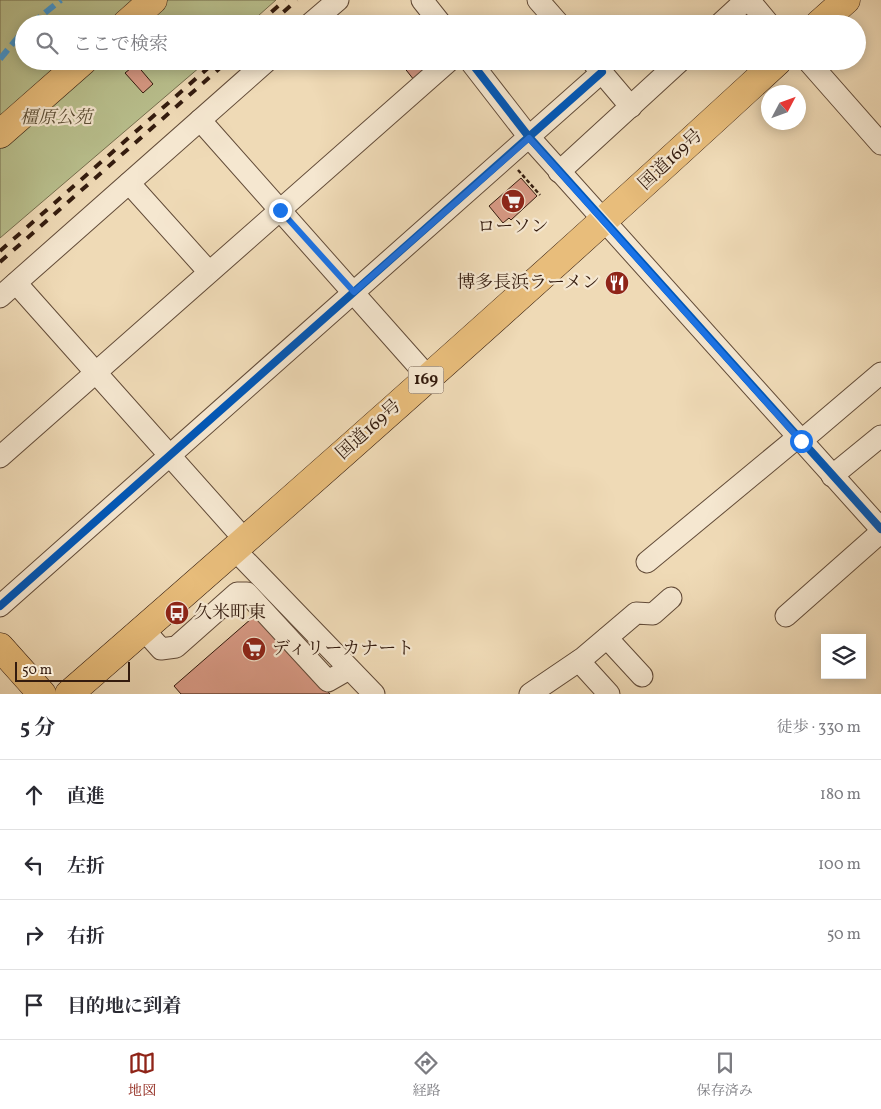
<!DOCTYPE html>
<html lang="ja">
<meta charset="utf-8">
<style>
:root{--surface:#fff;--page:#f2f2f3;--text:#2b2b33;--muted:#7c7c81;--line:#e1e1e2;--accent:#8f2418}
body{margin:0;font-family:Vollkorn,"Noto Serif JP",serif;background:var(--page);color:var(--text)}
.controls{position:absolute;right:15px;bottom:15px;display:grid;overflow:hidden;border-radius:0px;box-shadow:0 2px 12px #0003}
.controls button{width:45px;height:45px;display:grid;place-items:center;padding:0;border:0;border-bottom:1px solid var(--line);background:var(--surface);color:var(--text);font:25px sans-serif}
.compass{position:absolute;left:761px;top:85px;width:45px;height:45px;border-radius:50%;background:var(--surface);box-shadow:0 2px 12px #0003;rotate:49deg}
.scale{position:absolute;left:15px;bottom:12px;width:115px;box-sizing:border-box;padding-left:5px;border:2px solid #331b0e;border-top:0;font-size:14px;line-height:18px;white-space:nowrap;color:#331b0e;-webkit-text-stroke:4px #f5e7d0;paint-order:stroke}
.stop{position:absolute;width:15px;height:15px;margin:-11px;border:4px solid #1a73e8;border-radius:50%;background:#fff}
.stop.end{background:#1a73e8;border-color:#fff;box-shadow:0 1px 5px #0008}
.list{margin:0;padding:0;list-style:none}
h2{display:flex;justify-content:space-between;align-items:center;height:65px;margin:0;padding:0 20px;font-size:21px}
h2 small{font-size:16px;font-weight:400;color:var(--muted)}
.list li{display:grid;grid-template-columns:32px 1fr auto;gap:15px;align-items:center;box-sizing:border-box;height:70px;padding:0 20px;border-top:1px solid var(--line)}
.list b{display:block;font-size:19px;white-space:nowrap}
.list em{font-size:16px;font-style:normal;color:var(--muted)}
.icon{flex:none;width:28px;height:28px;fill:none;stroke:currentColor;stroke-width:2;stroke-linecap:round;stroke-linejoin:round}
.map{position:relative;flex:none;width:881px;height:694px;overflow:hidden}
.search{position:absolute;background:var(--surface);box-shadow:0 2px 12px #0003;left:15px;right:15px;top:15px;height:55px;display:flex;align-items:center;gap:12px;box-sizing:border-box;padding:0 18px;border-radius:28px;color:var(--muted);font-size:19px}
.sheet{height:345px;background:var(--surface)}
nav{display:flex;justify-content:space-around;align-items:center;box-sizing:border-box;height:70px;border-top:1px solid var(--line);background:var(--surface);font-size:14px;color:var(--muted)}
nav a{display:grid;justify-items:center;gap:2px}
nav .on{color:var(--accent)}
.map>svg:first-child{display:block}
.green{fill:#b9c08e;stroke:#766e4e}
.building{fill:#d79984;stroke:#331b0e}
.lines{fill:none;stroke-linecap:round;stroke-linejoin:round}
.minor-casing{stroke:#624b38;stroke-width:23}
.major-casing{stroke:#331b0e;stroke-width:29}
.highway-casing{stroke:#331b0e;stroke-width:29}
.path{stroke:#331b0e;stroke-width:2.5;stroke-dasharray:4 2.5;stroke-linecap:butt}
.minor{stroke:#f5e7d0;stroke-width:21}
.major{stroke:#e8bd7b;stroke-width:28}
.highway{stroke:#e8bd7b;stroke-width:28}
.rail{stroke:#331b0e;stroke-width:4;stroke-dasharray:9 9;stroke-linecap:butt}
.quiet{stroke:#3e9bde;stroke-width:6;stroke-dasharray:12 6;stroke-linecap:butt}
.cycleway-casing{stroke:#f5e7d0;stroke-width:11}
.cycleway{stroke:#0057b8;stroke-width:8}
.route{stroke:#1a73e8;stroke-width:6}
.labels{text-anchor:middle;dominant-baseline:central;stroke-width:4.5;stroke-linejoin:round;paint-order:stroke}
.shield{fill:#f5e7d0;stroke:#6d5848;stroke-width:1}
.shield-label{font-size:16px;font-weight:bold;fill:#331b0e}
.park-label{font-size:18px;font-style:italic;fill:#5b4d34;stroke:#f5e7d0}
.street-label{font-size:18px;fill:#331b0e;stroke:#f5e7d0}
.poi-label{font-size:18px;fill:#331b0e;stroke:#f5e7d0;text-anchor:start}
</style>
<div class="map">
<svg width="881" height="694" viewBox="0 0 881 694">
<rect width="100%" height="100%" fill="#efdab6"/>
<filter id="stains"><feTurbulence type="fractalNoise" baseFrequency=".004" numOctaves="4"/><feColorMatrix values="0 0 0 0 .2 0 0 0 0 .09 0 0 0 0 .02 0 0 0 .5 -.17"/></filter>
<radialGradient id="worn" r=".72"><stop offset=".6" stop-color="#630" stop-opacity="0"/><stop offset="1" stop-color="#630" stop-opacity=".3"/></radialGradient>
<polygon class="green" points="0,0 276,0 249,24 24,24 24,61 207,61 0,238"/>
<g class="building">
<polygon points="399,61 422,61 428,68 414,80"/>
<polygon points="136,64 153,84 143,93 125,73"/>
<polygon points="521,178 537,196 511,220 509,218 503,223 489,206"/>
<polygon points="259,612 330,694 181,694 174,686"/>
</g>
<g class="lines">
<g class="minor-casing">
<g id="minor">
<polyline points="422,0 441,24"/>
<polyline points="538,0 559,24"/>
<polyline points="749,0 769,24"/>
<polyline points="310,24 338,0"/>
<polyline points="720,24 746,0"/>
<polyline points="470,61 529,137 881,529"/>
<polyline points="592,61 631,107"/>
<polyline points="808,61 881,144"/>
<polyline points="200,120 428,377"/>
<polyline points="559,172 680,61"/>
<polyline points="129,183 209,272"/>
<polyline points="16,283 245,540"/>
<polyline points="0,297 267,61"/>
<polyline points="801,441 881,373"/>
<polyline points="0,457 449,61"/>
<polyline points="832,476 881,436"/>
<polyline points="235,550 374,694"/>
<polyline points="647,562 798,437"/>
<polyline points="0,606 602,72"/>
<polyline points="786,616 881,532"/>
<polyline points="144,630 161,649 176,647 237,593 247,593 328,681 349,669"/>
<polyline points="607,638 642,676"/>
<polyline points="579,661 609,694"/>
<polyline points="530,694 583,658 636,613 653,614 671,598"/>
</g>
</g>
<g class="major-casing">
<g id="major">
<polyline points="126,24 153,0"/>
<polyline points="0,134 83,61"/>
<polyline points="0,647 42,694"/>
</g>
</g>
<g class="highway-casing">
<g id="highway">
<polyline points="819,24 846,0"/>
<path d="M 69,694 C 308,486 545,276 778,61"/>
</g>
</g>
<polyline class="path" points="518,170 540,195"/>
<use href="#minor" class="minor"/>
<use href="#major" class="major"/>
<use href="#highway" class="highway"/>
<g class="rail">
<polyline points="258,24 285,0"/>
<polyline points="270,24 297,0"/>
<polyline points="0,251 216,61"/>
<polyline points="0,262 228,61"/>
</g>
<g class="quiet">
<polyline points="31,24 61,0"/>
<polyline points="0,59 24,30"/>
</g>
<g class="cycleway-casing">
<g id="cycleway">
<polyline points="470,61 529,137 881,529"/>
<polyline points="0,606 602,72"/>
</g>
</g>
<use href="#cycleway" class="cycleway"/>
</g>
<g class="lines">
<polyline class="route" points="280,210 354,292 529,138 801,441"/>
</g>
<defs>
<g id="supermarket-disc" transform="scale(1.25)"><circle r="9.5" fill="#8f2418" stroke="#f5e7d0"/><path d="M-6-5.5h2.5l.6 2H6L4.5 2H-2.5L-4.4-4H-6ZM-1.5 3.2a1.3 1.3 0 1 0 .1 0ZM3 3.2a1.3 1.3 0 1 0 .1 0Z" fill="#fff"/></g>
<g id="restaurant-disc" transform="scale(1.25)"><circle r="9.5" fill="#8f2418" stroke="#f5e7d0"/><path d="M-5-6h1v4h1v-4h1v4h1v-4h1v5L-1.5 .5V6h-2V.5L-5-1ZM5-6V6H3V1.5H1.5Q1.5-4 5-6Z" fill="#fff"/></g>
<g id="bus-disc" transform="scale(1.25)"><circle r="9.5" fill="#8f2418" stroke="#f5e7d0"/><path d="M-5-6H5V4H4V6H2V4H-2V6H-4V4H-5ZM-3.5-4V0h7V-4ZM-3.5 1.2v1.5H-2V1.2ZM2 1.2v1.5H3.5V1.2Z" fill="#fff"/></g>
</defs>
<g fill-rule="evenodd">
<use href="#supermarket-disc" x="513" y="201"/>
<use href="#restaurant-disc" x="617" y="283"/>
<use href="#bus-disc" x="177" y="613"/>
<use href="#supermarket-disc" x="254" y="649"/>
</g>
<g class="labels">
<rect class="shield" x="408.5" y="366.5" width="35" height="27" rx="4"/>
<g class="shield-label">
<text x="426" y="380">169</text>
</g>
<g class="park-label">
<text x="56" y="118">橿原公苑</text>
</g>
<g class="street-label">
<text transform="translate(671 160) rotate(-43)">国道169号</text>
<text transform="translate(369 430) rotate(-42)">国道169号</text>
</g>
<g class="poi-label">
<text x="513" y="227" text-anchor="middle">ローソン</text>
<text x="600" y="283" text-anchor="end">博多長浜ラーメン</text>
<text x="194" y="613">久米町東</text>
<text x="272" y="649">ディリーカナート</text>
</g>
</g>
<rect width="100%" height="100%" filter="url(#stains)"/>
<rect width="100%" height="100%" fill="url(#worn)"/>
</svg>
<div class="controls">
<button><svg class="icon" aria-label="layers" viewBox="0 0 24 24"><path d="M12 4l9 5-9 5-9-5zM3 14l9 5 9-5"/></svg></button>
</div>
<svg class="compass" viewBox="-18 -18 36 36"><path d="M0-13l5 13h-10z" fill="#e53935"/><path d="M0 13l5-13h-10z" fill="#7c7c81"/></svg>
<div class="scale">50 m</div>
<div class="stop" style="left:801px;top:441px"></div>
<div class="stop end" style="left:280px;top:210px"></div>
<div class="search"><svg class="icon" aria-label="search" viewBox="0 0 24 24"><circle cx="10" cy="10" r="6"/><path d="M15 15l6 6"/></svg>ここで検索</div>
</div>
<section class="sheet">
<h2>5 分<small>徒歩 · 330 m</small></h2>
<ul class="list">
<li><svg class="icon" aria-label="ahead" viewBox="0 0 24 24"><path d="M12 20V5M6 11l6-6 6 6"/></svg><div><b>直進</b></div><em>180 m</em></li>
<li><svg class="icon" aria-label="left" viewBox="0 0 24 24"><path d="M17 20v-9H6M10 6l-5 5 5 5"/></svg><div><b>左折</b></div><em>100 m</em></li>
<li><svg class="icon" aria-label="right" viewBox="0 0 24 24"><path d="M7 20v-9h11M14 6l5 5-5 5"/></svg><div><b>右折</b></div><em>50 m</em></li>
<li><svg class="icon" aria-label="arrive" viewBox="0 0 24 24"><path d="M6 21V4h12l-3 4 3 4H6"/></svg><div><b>目的地に到着</b></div></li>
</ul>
</section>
<nav>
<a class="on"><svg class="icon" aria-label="map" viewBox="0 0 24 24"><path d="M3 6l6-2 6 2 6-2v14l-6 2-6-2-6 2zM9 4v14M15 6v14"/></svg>地図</a>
<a><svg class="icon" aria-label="directions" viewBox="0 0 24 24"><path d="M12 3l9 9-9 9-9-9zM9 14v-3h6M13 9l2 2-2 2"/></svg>経路</a>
<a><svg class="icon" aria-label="saved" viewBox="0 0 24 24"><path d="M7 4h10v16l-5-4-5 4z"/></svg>保存済み</a>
</nav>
